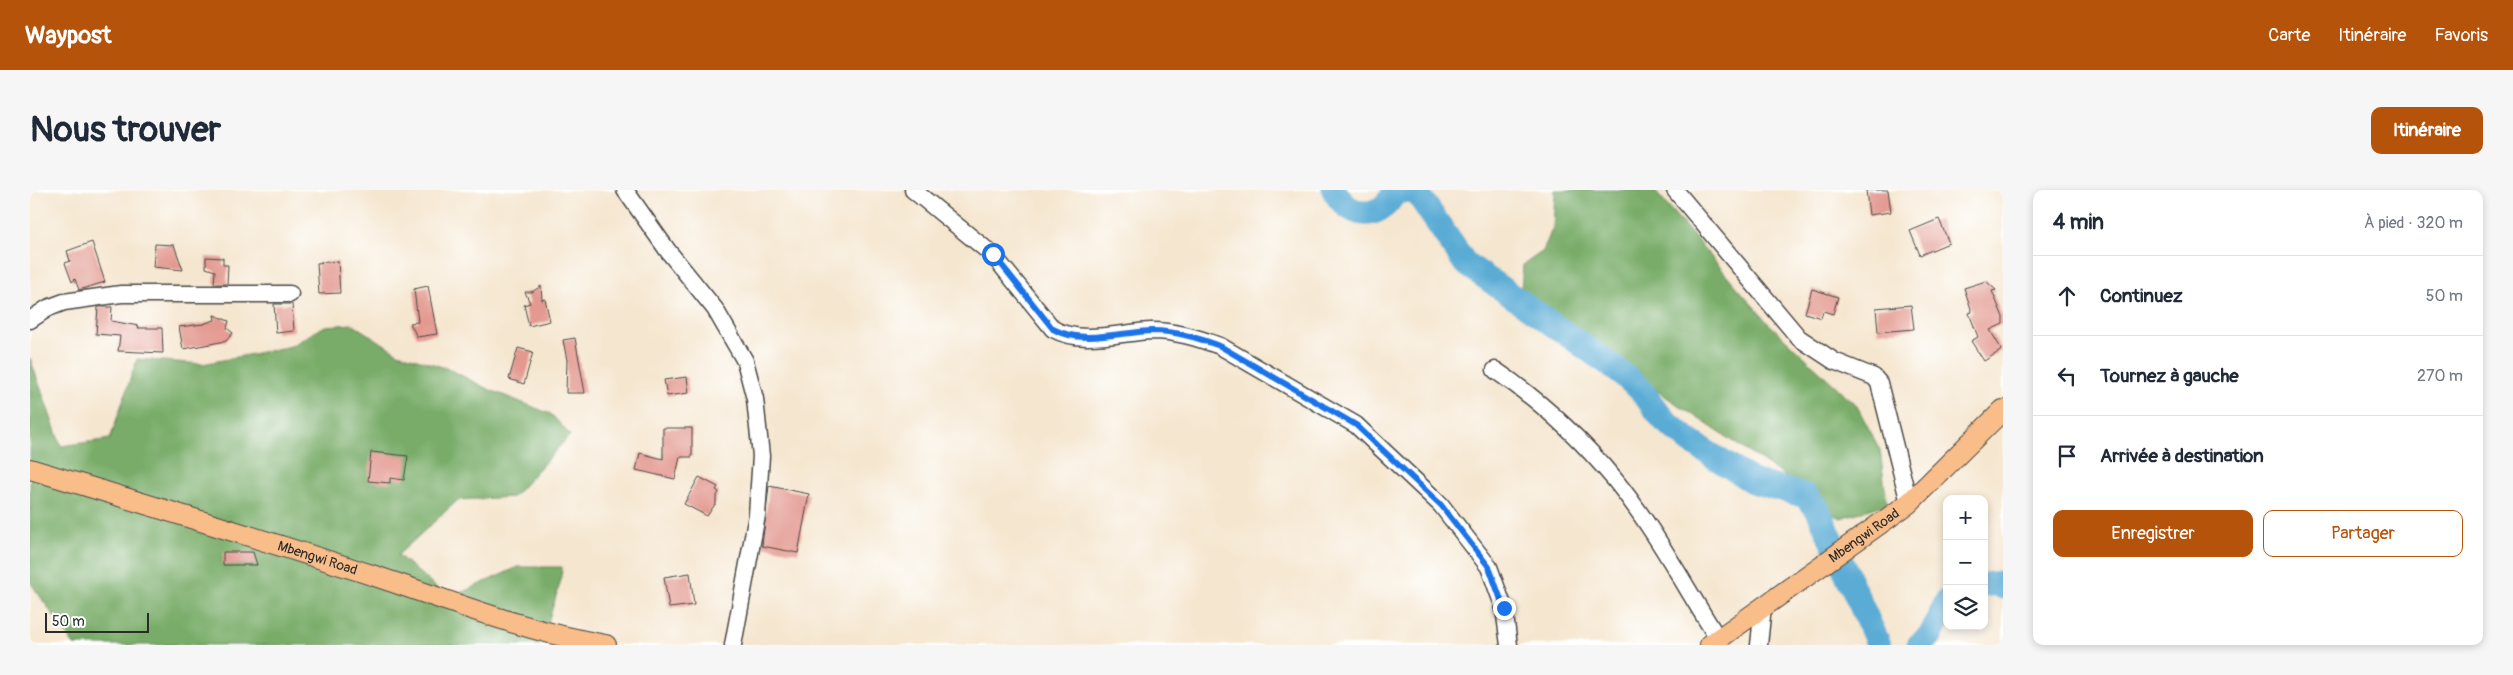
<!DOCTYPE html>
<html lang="fr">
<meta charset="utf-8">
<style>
:root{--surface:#fff;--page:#f6f6f7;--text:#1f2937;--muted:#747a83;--line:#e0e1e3;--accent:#b45309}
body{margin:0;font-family:Pangolin,sans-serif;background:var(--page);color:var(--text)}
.controls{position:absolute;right:15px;bottom:15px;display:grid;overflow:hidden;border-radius:10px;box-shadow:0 2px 8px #0003}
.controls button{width:45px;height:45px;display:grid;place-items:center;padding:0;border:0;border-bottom:1px solid var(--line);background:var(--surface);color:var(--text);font:25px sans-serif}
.scale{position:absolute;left:15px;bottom:12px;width:104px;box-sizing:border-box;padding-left:5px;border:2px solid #2b2b2b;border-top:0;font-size:14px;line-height:18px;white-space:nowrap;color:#2b2b2b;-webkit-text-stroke:4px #fff;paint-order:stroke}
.stop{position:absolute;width:15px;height:15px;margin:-11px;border:4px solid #1a73e8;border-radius:50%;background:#fff}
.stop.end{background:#1a73e8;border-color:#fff;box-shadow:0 1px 5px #0008}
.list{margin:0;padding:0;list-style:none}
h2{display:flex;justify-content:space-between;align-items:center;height:65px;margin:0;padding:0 20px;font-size:21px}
h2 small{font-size:16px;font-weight:400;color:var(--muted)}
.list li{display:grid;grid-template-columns:32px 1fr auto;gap:15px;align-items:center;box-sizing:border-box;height:80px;padding:0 20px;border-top:1px solid var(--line)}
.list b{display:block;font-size:19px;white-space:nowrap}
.list em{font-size:16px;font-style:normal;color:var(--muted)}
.actions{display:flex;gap:10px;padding:15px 20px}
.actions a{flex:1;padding:11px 0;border:1px solid var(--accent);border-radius:10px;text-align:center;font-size:18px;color:var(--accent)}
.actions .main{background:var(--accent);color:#fff}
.icon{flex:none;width:28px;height:28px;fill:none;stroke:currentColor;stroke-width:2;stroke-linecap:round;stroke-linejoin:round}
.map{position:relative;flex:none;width:1973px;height:455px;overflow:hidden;border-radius:10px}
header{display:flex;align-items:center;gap:30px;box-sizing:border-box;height:70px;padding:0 25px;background:var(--accent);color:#fff}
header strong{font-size:24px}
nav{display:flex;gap:28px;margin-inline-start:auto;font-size:18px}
.intro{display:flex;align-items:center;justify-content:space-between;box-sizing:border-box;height:120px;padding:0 30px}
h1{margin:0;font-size:35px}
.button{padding:12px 22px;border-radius:10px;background:var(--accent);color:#fff;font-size:18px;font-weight:700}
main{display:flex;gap:30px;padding:0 30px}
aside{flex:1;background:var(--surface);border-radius:10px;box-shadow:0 2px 8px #0003}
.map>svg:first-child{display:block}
.forest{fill:#78ac68;stroke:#526c4a}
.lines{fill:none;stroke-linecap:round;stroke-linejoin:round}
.river{stroke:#5aacd5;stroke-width:25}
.building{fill:#e39990}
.minor-casing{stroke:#494744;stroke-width:19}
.major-casing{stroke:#494744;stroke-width:22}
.minor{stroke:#fff;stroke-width:16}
.major{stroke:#f8bd89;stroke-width:20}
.route{stroke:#1a73e8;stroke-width:6}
.labels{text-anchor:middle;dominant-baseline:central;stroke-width:4.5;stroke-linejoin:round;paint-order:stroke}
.street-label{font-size:14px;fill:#2b2b2b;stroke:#fff}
</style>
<header>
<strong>Waypost</strong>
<nav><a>Carte</a><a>Itinéraire</a><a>Favoris</a></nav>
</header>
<div class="intro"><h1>Nous trouver</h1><a class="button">Itinéraire</a></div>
<main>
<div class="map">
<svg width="1973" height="455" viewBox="0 0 1973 455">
<rect width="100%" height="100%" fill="#fff"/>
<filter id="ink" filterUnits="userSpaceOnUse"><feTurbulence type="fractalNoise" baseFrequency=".02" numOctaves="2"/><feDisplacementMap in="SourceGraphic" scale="10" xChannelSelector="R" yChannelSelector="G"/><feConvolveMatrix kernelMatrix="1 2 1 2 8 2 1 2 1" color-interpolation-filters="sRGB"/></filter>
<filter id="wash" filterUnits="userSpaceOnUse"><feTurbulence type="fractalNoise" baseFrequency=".0096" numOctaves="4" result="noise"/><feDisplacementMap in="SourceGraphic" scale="20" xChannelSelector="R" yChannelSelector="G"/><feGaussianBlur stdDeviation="1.12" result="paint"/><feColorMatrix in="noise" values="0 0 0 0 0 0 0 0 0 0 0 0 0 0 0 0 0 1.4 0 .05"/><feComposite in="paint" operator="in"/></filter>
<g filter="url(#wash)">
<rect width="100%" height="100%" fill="#f5e6cf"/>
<g class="forest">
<polygon points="1525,0 1624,0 1737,132 1827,216 1850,260 1857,314 1811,328 1787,317 1772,298 1529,135 1491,99 1493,75 1513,61 1523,37"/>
<polygon points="322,134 368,163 419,179 458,199 521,224 540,245 483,307 428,310 368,365 419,408 488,377 532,377 531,390 511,455 44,455 0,392 0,168 31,256 80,249 107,169 173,174 261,156 295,136"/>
</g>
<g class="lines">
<g class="river">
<path d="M 1304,0 C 1314,19 1333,31 1353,17 C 1358,14 1362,6 1366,2 L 1379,0"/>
<polyline points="1385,0 1435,73 1582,176 1610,199 1633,229 1661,252 1722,291 1776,306 1788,320 1849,455"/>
<polyline points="1954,395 1968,393 1973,397"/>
<polyline points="1889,455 1901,445 1917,411"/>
</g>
</g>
<g id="blocks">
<g class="building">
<polygon points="1836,0 1858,0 1861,22 1839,25"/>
<polygon points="1909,29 1919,53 1890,65 1880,41"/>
<polygon points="62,52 75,92 49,100 45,89 42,92 35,73 40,71 37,61"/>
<polygon points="125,54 144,55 153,80 123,77"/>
<polygon points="176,67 193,68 193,75 198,75 197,94 184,94 185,81 176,78"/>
<polygon points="308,71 310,103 289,104 287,73"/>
<polygon points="1956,91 1966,100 1962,101 1973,127 1973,134 1960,140 1972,160 1954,171 1941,151 1948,147 1939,123 1942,122 1934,98"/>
<polygon points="398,96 407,144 387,147 380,133 388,132 384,99"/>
<polygon points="511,96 512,110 515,109 520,131 499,136 494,115 500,113 495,102 502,102"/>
<polygon points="1782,99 1808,107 1803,124 1793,121 1791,128 1775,123"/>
<polygon points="244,114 262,114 264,141 246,143"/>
<polygon points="1881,115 1884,139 1848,142 1846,118"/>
<polygon points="68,117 82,117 81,131 109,136 108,138 132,138 133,163 88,161 90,146 66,144"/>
<polygon points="184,125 199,131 197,138 203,143 196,151 153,159 149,137 173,134 185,130"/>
<polygon points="545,148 555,203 536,203 537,170 533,150"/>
<polygon points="488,158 503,162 494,194 479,189"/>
<polygon points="657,187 659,203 637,206 634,190"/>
<polygon points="633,238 662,238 662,267 650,267 645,289 606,280 610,263 633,269"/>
<polygon points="341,262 378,266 374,290 360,288 360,293 338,291"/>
<polygon points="669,287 688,297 686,300 689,302 686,308 686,313 677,326 654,314"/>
<polygon points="739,296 779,304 768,363 732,356"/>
<polygon points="193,362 223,362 227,375 193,375"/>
<polygon points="660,383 664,415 639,418 634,387"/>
</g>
</g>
</g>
<g filter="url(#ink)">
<use href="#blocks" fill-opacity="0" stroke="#494744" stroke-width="1"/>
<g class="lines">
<g class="minor-casing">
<g id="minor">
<polyline points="595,0 638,61 685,119 715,171 725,209 731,266 727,325 703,455"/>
<path d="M 883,0 L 963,65 L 1023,139 C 1052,155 1091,142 1122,141 C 1146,141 1168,148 1190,156 L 1326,235 L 1411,315 L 1459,377 L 1474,418 L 1479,455"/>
<polyline points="1645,0 1769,148 1804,171 1844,187 1849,193 1879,313"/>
<polyline points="0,130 18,118 34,112 91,104 260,104"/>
<path d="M 1465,180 C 1511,211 1550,248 1585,290 C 1625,339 1655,397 1689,450"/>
<polyline points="1729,455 1733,416"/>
</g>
</g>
<g class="major-casing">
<g id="major">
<path id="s1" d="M 0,279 C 116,314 232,349 348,387 C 423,412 497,442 576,455"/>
<path id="s2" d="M 1680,455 L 1879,313 L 1973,220"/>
</g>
</g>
<use href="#minor" class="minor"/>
<use href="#major" class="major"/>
</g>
</g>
<g class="lines" filter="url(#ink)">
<path class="route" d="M 963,64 L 1023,139 C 1052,155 1091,142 1122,141 C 1146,141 1168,148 1190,156 L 1326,235 L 1411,315 L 1459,377 L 1474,418"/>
</g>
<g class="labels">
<g class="street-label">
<text stroke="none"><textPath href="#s2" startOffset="189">Mbengwi Road</textPath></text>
<text stroke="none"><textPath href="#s1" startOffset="301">Mbengwi Road</textPath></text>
</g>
</g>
</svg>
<div class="controls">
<button>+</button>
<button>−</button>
<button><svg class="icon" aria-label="layers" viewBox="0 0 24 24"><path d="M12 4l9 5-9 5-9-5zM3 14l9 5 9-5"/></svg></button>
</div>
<div class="scale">50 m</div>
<div class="stop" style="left:963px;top:64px"></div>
<div class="stop end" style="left:1474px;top:418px"></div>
</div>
<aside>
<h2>4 min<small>À pied · 320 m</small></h2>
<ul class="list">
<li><svg class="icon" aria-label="ahead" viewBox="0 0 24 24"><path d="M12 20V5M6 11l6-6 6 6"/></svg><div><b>Continuez</b></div><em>50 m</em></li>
<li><svg class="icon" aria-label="left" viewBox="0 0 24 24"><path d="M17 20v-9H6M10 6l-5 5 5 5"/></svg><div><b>Tournez à gauche</b></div><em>270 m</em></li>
<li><svg class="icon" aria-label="arrive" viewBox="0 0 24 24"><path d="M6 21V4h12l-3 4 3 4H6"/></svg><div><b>Arrivée à destination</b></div></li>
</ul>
<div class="actions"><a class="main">Enregistrer</a><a>Partager</a></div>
</aside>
</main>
